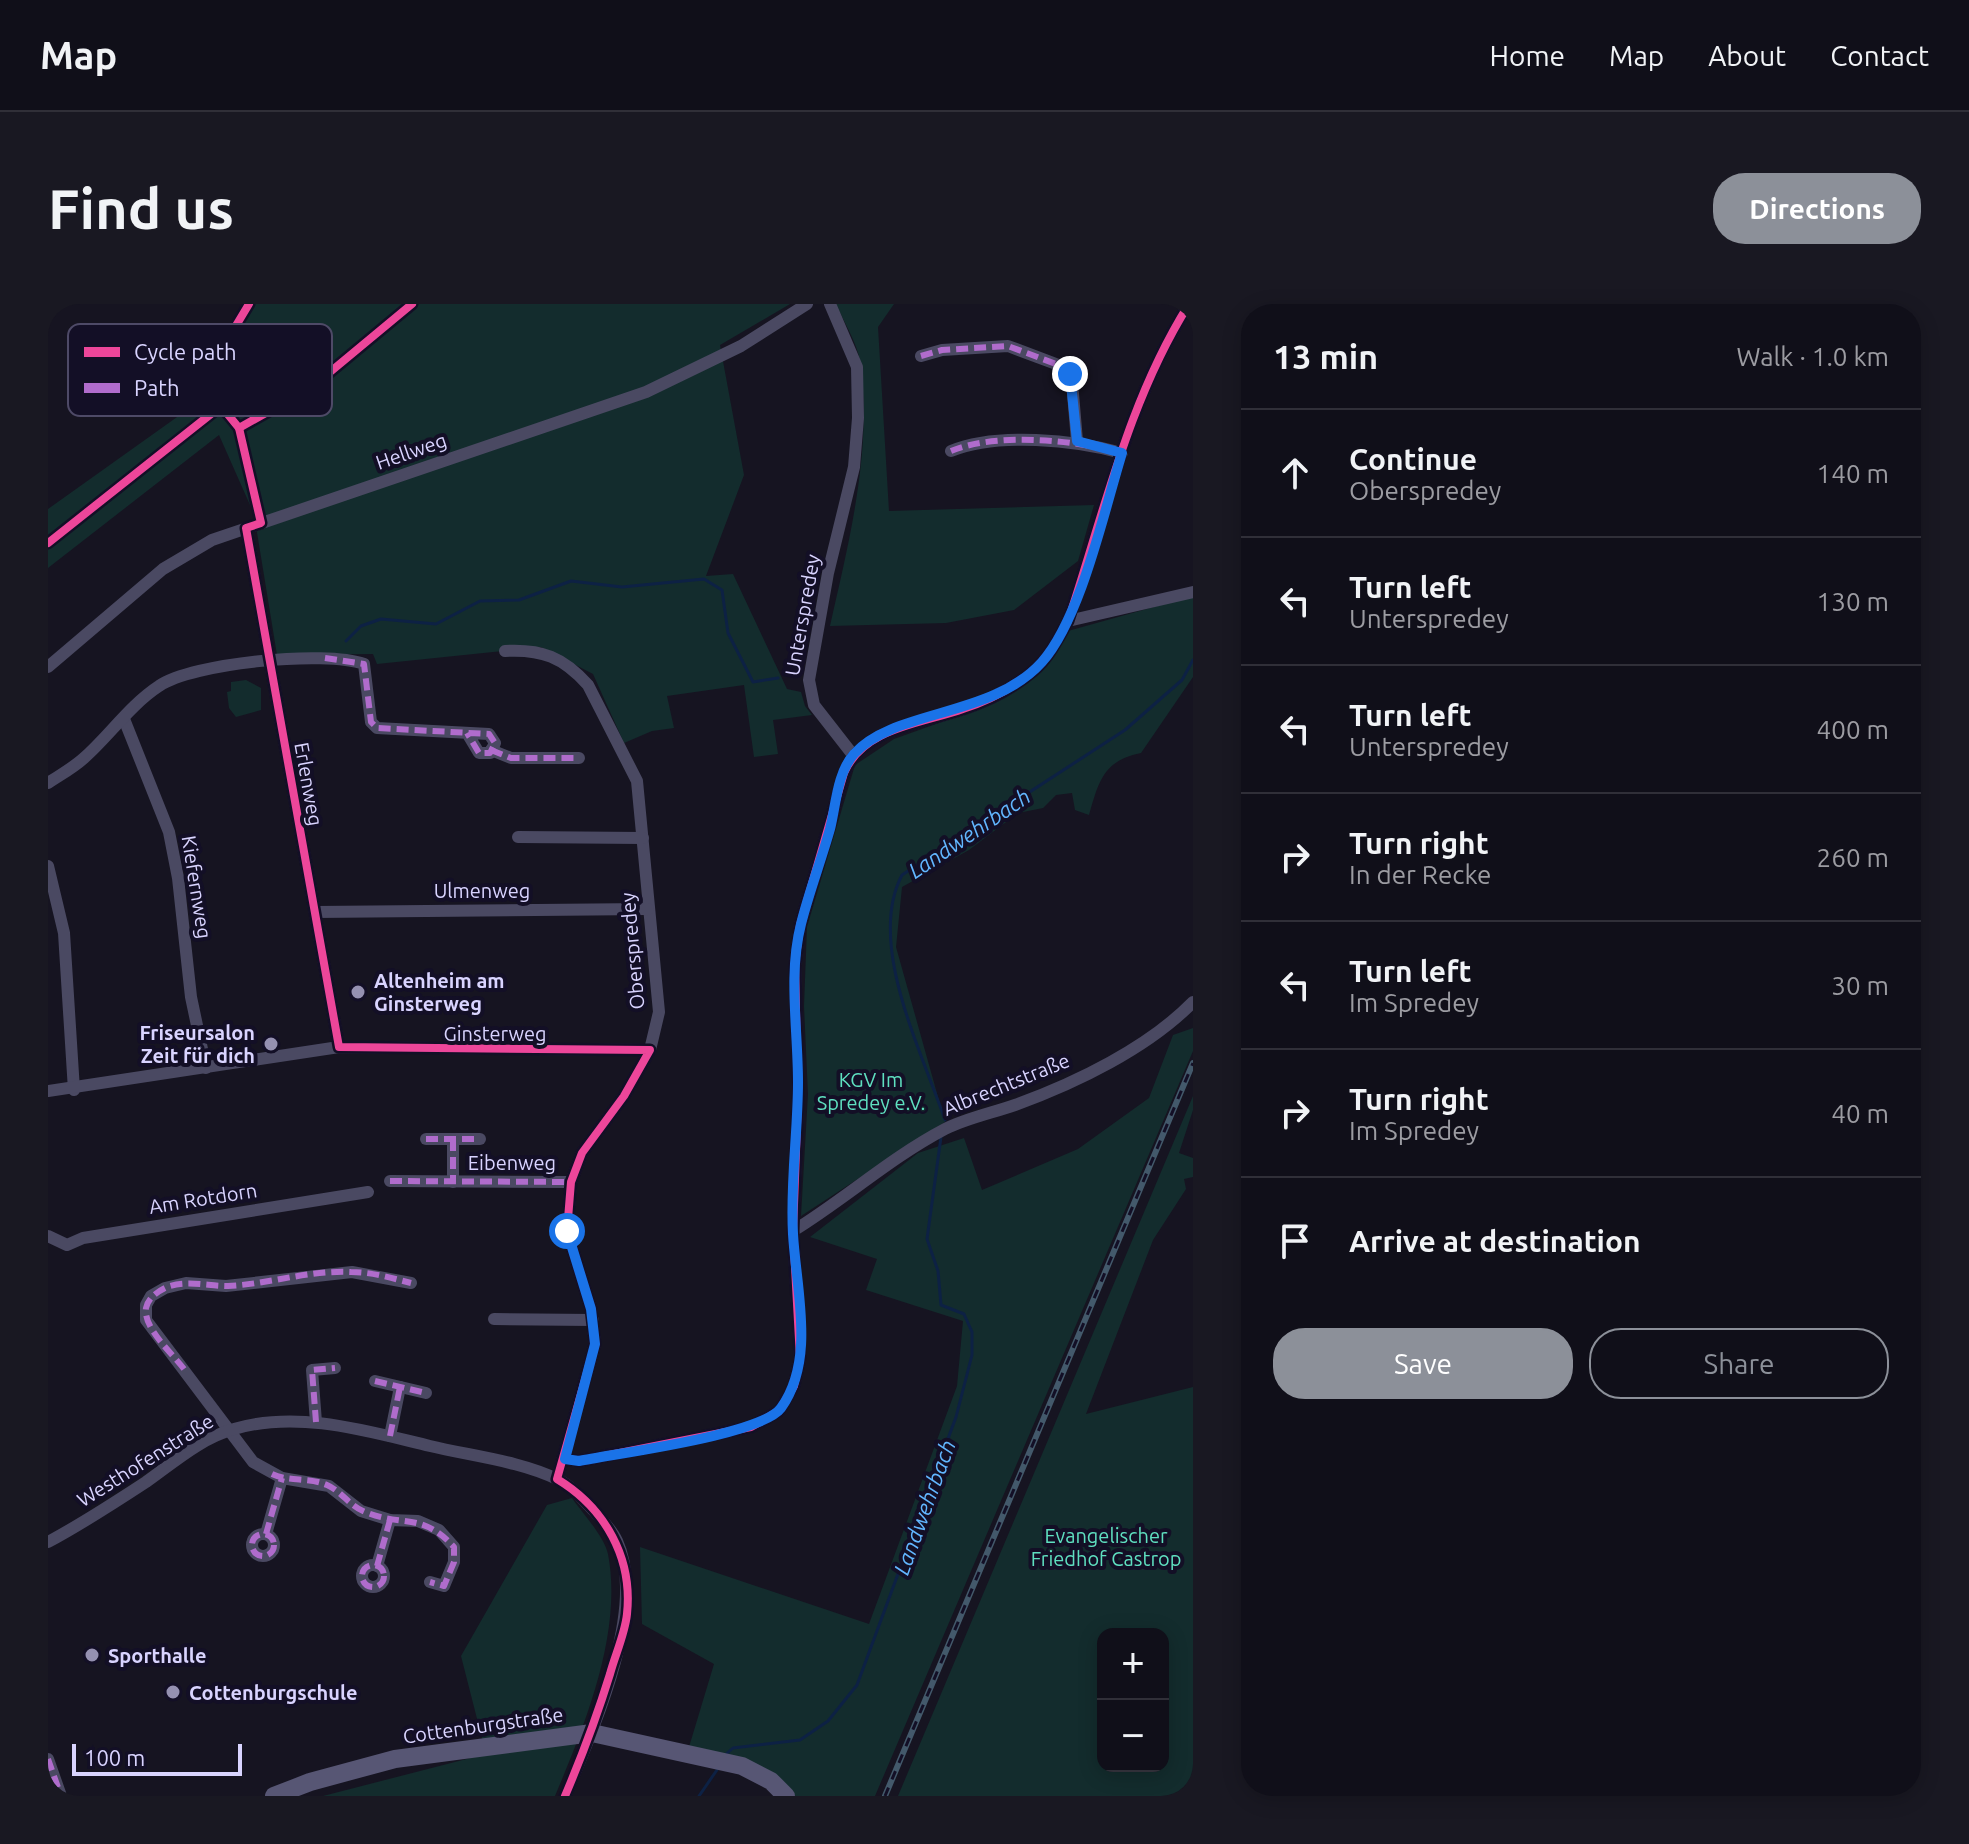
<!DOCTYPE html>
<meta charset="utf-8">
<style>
:root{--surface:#100f19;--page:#191822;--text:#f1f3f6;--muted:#9c9ca2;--line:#302f38;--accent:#8c9099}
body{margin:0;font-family:Ubuntu,sans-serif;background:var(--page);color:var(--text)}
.controls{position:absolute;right:24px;bottom:24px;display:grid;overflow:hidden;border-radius:16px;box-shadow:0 4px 20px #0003}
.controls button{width:72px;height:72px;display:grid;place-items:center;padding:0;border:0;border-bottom:2px solid var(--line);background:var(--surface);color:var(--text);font:40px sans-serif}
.scale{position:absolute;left:24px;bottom:20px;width:170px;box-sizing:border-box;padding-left:8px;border:4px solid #d9d4ff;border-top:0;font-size:22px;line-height:28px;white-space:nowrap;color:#d9d4ff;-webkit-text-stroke:6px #130f26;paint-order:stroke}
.stop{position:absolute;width:24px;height:24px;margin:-18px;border:6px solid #1a73e8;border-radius:50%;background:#fff}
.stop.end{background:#1a73e8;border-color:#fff;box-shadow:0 2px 8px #0008}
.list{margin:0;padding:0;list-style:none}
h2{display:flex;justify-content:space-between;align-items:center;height:104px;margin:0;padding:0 32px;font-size:34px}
h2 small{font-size:26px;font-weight:400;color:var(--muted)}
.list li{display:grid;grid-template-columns:52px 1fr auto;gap:24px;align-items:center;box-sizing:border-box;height:128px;padding:0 32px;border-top:2px solid var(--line)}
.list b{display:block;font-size:30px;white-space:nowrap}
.list p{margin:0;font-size:26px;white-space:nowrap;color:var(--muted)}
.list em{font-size:26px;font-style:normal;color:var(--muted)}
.actions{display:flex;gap:16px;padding:24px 32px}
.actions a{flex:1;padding:18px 0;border:2px solid var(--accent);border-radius:32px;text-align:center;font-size:28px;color:var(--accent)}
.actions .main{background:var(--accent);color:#fff}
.icon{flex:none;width:44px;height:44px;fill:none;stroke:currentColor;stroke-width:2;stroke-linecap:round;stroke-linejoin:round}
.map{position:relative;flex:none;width:1145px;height:1492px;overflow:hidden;border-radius:32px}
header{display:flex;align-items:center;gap:48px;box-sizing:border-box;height:112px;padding:0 40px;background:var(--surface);border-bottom:2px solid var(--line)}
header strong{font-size:38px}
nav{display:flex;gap:44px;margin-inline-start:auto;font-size:28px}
.intro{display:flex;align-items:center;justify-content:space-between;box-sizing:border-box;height:192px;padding:0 48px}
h1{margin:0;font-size:56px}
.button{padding:20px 36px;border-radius:32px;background:var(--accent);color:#fff;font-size:28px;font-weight:700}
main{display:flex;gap:48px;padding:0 48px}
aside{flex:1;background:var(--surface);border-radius:32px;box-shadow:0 4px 20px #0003}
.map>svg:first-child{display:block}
.green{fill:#132c2d;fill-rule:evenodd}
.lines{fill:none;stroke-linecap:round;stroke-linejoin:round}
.stream{stroke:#0d2144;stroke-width:3}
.street{stroke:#4a4962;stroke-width:12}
.secondary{stroke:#575674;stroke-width:18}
.rail-casing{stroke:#43596b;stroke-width:6}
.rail{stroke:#130f26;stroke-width:3;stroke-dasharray:9;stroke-linecap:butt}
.quiet{stroke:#b06ccc;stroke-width:6;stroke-dasharray:12 6;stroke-linecap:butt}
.cycleway-casing{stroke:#130f26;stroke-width:13}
.cycleway{stroke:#ed469a;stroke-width:8}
.route{stroke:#1a73e8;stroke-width:10}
.poi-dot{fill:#9591b1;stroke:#130f26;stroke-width:3}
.labels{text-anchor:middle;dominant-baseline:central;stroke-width:8;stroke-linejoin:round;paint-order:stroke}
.street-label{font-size:20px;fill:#d9d4ff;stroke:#130f26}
.poi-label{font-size:20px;font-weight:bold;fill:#d9d4ff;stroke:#130f26;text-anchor:start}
.park-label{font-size:20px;fill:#5fe0c0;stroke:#130f26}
.water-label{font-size:22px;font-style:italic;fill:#62b6ff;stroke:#130f26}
.key{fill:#130f26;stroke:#4e4a67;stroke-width:2}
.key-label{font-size:22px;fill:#d9d4ff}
</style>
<header>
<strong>Map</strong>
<nav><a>Home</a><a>Map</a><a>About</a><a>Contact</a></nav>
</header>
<div class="intro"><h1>Find us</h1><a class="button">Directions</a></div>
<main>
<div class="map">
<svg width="1145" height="1492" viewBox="0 0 1145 1492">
<rect width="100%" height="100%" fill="#161421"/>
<g class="green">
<path d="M 206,0 L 742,0 L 672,41 L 696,171 L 658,272 L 685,270 L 739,385 L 753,388 L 757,402 L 764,411 L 725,416 L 730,450 L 706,453 L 696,381 L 619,392 L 626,424 L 604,427 L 576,439 L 545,370 L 493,343 L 329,360 L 325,350 L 229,351 L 206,210 L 171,131 L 0,264 L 0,205 L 174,81 C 174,50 192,27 206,0 Z"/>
<path d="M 788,0 L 846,0 L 830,23 L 841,207 L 1046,201 L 1030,257 L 966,306 L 898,319 L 782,322 C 801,237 825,145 812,57 C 809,39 796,18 788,0 Z"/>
<path d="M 1145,292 L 1145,373 L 1093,449 C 1055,457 1051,477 1041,511 L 1027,506 L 1024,489 L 1008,491 L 995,504 L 970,509 L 921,546 L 854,583 L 848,643 L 897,818 L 753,912 L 760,790 L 756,702 L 759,623 L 807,461 L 846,435 L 944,400 L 1020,327 Z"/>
<polygon points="198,376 213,384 213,406 188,413 181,404 179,388 183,387 183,378"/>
<polygon points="1145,724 1145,747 827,1492 747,1492 731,1476 641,1443 666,1360 594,1320 592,1243 821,1320 909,1082 915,1017 818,986 829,955 762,933 870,849 916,834 934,886 1030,845 1101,794 1125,731"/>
<path d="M 1145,792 L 1145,806 L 1131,849 L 1145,854 L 1145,873 L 1136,875 L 1138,885 L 1105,936 L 1038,1110 L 1145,1083 L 1145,1492 L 850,1492 ZM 1055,1330 L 1115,1330 L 1115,1462 L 1055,1462 Z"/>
<path d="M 524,1194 C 535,1210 556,1232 560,1250 C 575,1328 537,1421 507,1492 L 275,1492 L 438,1450 L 413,1352 L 499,1201 Z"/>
</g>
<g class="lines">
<g class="stream">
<polyline points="298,337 313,322 333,315 388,320 432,297 471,296 523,277 574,283 656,275 674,286 680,329 705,378 730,374"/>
<path d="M 897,816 C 874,748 818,639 854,571 L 1077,426 L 1134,376 L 1145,356"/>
<polyline points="676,1452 685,1444 752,1436 780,1417 809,1381 908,1113 924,1051 924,1028 916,1010 893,1001 890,967 879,935 893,833"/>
<polyline points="651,1492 671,1463"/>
</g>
<g class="street">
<polyline points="782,0 809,63 810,114 806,163 780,269 761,376 766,401 805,451"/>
<polyline points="873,52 894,46 960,42 1016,63 1024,78 1029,137"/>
<path d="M 903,147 C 949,128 1027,136 1074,149"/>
<polyline points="198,224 291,743"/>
<polyline points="1020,317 1145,288"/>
<path d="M 457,347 C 494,345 515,353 540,381 L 589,477 L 611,708 L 602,746 L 576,792 L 534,849 L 523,878 L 519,927 L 543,1005 L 547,1040 L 509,1175"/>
<polyline points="0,363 115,265 164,236 598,88 693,42 759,0"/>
<polyline points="76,415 121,528 130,574 143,693 158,764"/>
<polyline points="443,446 463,454 531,454"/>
<path d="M 0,479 C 12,471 25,464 36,454 C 61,432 82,401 111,382 C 144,359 277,346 316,360 L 323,418 L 329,424 L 441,430 L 447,439 L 442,449 L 431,449 L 419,429"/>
<polyline points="470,533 595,534"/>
<polyline points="0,562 16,629 26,786"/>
<polyline points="267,608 600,605"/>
<polyline points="0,787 291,743 602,746"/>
<polyline points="378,835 432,835"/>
<polyline points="405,835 405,878"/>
<polyline points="342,877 523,878"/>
<path d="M 745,927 C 797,895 842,854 897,825 C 919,814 944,809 967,801 C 1028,779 1100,744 1145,698"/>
<polyline points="0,932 19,941 35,934 320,888"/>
<polyline points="363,979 304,968 178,982 138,979 117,984 103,992 98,1001 98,1016 205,1158 234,1174 281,1182 313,1207 342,1216 370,1217 391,1226 406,1243 406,1258 396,1282 382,1278"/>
<polyline points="446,1015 545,1016"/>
<polyline points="327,1077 378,1089"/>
<polyline points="268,1118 264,1066 287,1064"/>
<polyline points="342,1132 352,1083"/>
<path d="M 517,1155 L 531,1157 L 703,1123 L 731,1107 L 746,1082 L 752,1054 L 745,927 L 750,794 L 747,661 L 752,621 L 796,469 C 816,423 873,420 915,405 C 940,397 966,383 985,367 C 1001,354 1010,334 1020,317 C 1056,209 1080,97 1141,0"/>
<circle cx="215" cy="1241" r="11"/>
<polyline points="218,1230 234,1174"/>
<path d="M 0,1238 C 34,1220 66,1199 98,1178 C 125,1159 153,1134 186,1125 C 250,1106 319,1127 382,1142 C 423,1152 473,1157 511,1176 C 525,1183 536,1197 547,1208 C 555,1217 564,1226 569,1237 C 600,1304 544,1428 517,1492"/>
<circle cx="325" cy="1272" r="11"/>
<polyline points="329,1262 342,1216"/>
<polyline points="0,1455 13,1492"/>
</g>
<polyline class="secondary" points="226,1492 262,1478 347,1455 544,1429 694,1462 723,1477 738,1492"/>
<g class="rail-casing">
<polyline id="rail" points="837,1492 1145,759"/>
</g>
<use href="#rail" class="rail"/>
<g class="quiet">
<polyline points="873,52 894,46 960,42 1016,63 1024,78 1029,137"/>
<path d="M 903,147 C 949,128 1027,136 1074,149"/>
<polyline points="277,354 316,360 323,418 329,424 441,430 447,439 442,449 431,449 419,429"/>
<polyline points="443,446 463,454 531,454"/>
<polyline points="378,835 432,835"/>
<polyline points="405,835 405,878"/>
<polyline points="342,877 523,878"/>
<path d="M 136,1065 C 124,1049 95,1024 98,1004 C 100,994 110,987 119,983 C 139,976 159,982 180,982 C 221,980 261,966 303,968 C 324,968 343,974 363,979"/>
<polyline points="327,1077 378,1089"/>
<polyline points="268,1118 264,1066 287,1064"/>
<polyline points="342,1132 352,1083"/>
<path d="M 224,1170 C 241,1178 261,1173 279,1181 C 293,1187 302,1202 315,1207 C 354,1224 373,1207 406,1243 L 406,1258 L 396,1282 L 382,1278"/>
<circle cx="215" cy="1241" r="11"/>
<polyline points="218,1230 234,1174"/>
<circle cx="325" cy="1272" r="11"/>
<polyline points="329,1262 342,1216"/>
<polyline points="0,1455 13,1492"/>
</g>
<g class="cycleway-casing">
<g id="cycleway">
<path d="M 201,0 L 180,35 L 170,61 L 170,75 L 173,102 L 191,124 L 213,219 L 198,224 L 291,743 L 602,746 L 576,792 L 534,849 L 523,878 L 519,927 L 543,1005 L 547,1040 L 509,1175 C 557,1204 585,1254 579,1310 C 577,1330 567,1351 562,1370 C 549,1412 534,1452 517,1492"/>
<polyline points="191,124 264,83 364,0"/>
<polyline points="0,239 173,102"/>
<path d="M 517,1155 L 531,1157 L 703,1123 L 731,1107 L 746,1082 L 752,1054 L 745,927 L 750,794 L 747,661 L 752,621 L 796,469 C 816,423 873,420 915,405 C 940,397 966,383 985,367 C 1001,354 1010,334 1020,317 C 1056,209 1080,97 1141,0"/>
</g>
</g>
<use href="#cycleway" class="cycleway"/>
</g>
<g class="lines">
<path class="route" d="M 519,927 L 543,1005 L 547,1040 L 517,1155 L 531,1157 C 570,1149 713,1131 733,1104 C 768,1055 748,985 745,930 C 742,879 750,828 750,778 C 750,725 740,671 753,620 C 761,588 773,557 782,525 C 788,501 789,469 806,450 C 846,405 944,414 994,358 C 1033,314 1056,207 1074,149 L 1029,137 L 1022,70"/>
</g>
<g class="poi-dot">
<circle cx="310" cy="688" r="8"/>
<circle cx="223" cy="740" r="8"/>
<circle cx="44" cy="1351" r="8"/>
<circle cx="125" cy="1388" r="8"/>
</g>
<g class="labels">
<g class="street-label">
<text transform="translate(363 147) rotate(-19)">Hellweg</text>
<text transform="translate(754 311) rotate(-80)">Unterspredey</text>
<text transform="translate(261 480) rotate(80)">Erlenweg</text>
<text transform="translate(149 583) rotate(81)">Kiefernweg</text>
<text x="434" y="586">Ulmenweg</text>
<text transform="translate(584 647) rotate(-95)">Oberspredey</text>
<text x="447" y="729">Ginsterweg</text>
<text transform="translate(958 780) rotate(-22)">Albrechtstraße</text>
<text x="464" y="858">Eibenweg</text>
<text transform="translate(155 894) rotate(-9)">Am Rotdorn</text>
<text transform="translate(97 1156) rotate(-32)">Westhofenstraße</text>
<text transform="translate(435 1421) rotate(-8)">Cottenburgstraße</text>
</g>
<g class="poi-label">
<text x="326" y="676">Altenheim am<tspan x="326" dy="23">Ginsterweg</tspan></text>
<text x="207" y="728" text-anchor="end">Friseursalon<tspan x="207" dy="23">Zeit für dich</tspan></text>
<text x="60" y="1351">Sporthalle</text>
<text x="141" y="1388">Cottenburgschule</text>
</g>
<g class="park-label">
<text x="823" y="775">KGV Im<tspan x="823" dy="23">Spredey e.V.</tspan></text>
<text x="1058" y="1231">Evangelischer<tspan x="1058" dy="23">Friedhof Castrop</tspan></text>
</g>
<g class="water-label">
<text transform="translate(921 529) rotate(-34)">Landwehrbach</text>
<text transform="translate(876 1203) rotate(-70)">Landwehrbach</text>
</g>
</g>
<rect x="20" y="20" width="264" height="92" rx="12" class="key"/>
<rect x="36" y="43" width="36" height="10" fill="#ed469a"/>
<rect x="36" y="79" width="36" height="10" fill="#b06ccc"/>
<g class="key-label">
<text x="86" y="56">Cycle path</text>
<text x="86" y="92">Path</text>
</g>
</svg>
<div class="controls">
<button>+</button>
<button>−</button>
</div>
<div class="scale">100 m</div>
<div class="stop" style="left:519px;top:927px"></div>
<div class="stop end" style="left:1022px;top:70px"></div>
</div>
<aside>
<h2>13 min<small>Walk · 1.0 km</small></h2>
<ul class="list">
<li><svg class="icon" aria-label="ahead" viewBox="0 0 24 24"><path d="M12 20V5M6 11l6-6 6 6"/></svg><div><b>Continue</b><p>Oberspredey</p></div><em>140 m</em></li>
<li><svg class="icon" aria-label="left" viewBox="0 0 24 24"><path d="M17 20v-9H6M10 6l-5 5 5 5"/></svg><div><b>Turn left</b><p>Unterspredey</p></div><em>130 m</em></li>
<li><svg class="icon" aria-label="left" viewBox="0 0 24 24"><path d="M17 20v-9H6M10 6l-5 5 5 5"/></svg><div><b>Turn left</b><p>Unterspredey</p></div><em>400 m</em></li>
<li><svg class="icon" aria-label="right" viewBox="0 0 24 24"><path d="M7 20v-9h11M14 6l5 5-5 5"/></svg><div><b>Turn right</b><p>In der Recke</p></div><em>260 m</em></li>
<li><svg class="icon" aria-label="left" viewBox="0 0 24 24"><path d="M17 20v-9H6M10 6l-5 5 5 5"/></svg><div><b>Turn left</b><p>Im Spredey</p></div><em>30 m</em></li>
<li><svg class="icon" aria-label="right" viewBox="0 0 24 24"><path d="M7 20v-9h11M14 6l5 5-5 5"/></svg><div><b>Turn right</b><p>Im Spredey</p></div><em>40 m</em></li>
<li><svg class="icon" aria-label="arrive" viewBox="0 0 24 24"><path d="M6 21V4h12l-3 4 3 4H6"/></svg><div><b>Arrive at destination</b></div></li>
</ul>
<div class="actions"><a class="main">Save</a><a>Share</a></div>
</aside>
</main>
